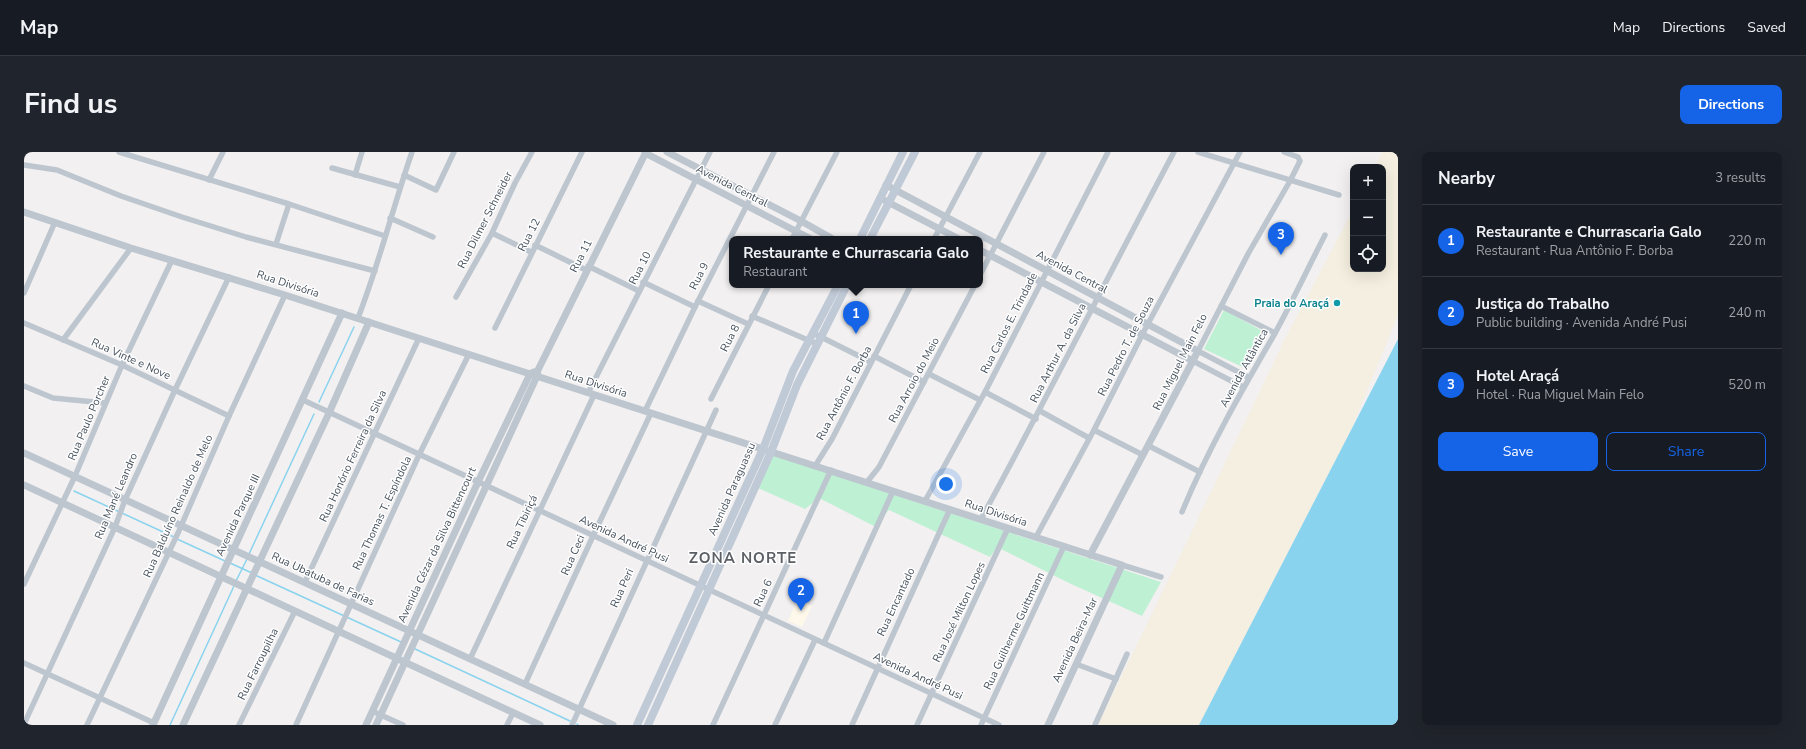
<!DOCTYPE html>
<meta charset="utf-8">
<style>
:root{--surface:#171b24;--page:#20242c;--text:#f1f3f6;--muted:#9ea1a6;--line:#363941;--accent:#1564e7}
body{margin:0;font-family:"Nunito Sans",sans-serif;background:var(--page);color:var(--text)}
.controls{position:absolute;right:12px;top:12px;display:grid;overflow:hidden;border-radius:8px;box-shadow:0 4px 16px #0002}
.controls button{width:36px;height:36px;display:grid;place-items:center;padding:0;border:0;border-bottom:1px solid var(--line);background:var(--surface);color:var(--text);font:20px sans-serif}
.you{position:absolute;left:922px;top:332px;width:14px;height:14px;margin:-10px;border:3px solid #fff;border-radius:50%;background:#1a73e8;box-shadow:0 0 0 6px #1a73e833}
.badge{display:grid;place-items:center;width:26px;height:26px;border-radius:50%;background:var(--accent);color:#fff;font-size:13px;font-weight:700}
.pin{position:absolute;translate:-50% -33px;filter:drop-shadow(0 1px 2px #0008)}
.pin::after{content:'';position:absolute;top:21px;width:14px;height:12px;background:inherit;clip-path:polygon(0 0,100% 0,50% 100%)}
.popup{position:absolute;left:705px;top:84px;width:254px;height:52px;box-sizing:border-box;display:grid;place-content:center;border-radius:8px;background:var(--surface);filter:drop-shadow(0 1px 3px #0005);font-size:13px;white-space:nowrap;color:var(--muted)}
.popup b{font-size:15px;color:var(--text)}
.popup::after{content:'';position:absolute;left:50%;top:100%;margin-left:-8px;border:8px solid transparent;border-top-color:var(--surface)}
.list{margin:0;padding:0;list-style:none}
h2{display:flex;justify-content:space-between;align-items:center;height:52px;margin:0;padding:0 16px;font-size:17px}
h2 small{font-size:13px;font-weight:400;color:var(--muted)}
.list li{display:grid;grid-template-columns:26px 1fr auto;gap:12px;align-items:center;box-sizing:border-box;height:72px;padding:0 16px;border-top:1px solid var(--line)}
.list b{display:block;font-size:15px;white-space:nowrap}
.list p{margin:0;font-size:13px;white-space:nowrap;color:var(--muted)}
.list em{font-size:13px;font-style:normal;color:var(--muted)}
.actions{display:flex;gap:8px;padding:12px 16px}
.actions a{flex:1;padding:9px 0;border:1px solid var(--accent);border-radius:8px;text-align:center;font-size:14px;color:var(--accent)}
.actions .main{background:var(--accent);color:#fff}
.icon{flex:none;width:22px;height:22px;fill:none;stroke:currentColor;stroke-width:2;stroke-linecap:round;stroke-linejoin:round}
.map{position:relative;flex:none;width:1374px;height:573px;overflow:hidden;border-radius:8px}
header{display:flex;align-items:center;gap:24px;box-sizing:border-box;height:56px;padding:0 20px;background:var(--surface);border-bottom:1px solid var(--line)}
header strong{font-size:19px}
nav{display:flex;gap:22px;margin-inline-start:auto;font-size:14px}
.intro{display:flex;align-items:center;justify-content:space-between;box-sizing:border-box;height:96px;padding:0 24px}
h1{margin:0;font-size:28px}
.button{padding:10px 18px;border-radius:8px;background:var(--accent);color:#fff;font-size:14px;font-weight:700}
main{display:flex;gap:24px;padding:0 24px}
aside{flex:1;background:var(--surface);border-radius:8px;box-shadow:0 4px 16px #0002}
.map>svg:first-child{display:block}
.commercial{fill:#fdf8e9}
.green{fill:#bef0d4}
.sand{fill:#f4efe0}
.water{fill:#8ad3ee}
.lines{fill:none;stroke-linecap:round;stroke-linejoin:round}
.stream{stroke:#8ad3ee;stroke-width:1.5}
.minor{stroke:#bdc6cf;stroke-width:5.5}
.tertiary{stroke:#bdc6cf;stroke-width:7}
.secondary{stroke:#c0cad7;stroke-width:8}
.culture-dot{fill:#0f9aa8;stroke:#fff;stroke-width:1.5}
.labels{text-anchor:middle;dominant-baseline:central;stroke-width:3;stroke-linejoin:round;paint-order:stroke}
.street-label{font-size:11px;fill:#47525e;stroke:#fff}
.culture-label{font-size:11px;font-weight:bold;fill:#0d838f;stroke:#fff;text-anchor:end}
.district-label{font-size:15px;font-weight:bold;letter-spacing:1px;fill:#5c6065;stroke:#fff}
</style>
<header>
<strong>Map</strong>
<nav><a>Map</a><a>Directions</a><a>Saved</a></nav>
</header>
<div class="intro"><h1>Find us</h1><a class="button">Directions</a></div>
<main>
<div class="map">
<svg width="1374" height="573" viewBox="0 0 1374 573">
<rect width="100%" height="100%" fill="#f2f0f0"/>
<polygon class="commercial" points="774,447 788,454 778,475 764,469"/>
<g class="green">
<polygon points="1200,158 1244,182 1223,217 1180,197"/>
<polygon points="748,303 1137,430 1118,464 1045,431 973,395 966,405 865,358 850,374 795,346 781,357 734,336"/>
</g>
<polygon class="sand" points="1358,0 1374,0 1374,163 1327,278 1175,573 1074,573 1262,185 1329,58 1329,117 1359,117 1359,15 1351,15"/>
<polygon class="water" points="1374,187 1374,573 1175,573"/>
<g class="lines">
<g class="stream">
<polyline points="295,250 330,175"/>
<polyline points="50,339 150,385"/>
<polyline points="153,387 201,409"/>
<polyline points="225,402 290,262"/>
<polyline points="206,411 228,421"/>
<polyline points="231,423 377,490"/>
<polyline points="212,429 223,407"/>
<polyline points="389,496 546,569"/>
<polyline points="553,572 554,573"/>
<polyline points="146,573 210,434"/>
</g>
<g class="minor">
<polyline points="95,0 265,52 361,84"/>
<polyline points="1174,0 1315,43"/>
<polyline points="0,13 33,18 97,44 158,65 222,85 351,119"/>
<polyline points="308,16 376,35"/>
<polyline points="331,23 338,0"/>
<polyline points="380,23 412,38 430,0"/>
<polyline points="185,28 199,0"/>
<polyline points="366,66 409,85"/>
<polyline points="468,81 507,100"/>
<polyline points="768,87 813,0"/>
<polyline points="910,87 956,0"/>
<polyline points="252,92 265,52"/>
<polyline points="511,93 562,118"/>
<polyline points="564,114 615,139"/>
<polyline points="956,123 1020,0"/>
<polyline points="619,130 671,155"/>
<polyline points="0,141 31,70"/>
<polyline points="432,145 468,81 491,31 508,0"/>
<polyline points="674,149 724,172"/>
<polyline points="1197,154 1251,181"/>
<polyline points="728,164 793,192"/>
<path d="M 334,166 C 355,112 369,55 388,0"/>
<polyline points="0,171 98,213 205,264"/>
<polyline points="471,176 558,0"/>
<polyline points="789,181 847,210"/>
<polyline points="39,188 107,96"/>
<polyline points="850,204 900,230"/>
<polyline points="1169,209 1219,235"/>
<polyline points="905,222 956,248"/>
<polyline points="1224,225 1174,199 1224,102 1266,29 1276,9 1274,5 1260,0"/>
<polyline points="0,234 29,246 81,251"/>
<polyline points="961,240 1012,267"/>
<polyline points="564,241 686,0"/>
<polyline points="687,247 745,133"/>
<polyline points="279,248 975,573"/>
<polyline points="621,259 671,155 750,0"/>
<polyline points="1016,259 1065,286"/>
<polyline points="1070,278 1119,303"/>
<polyline points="1125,294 1176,320"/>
<polyline points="791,314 808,287 887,133"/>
<polyline points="843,330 855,315 951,133"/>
<polyline points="901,349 961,240 1084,0"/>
<path d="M 1158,360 C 1183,299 1217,240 1250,183 C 1268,150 1284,116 1301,83"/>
<path d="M 957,367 C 1023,246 1085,122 1150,0"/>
<polyline points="1012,385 1070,278 1118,183 1216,0"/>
<polyline points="1098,413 1137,425"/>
<polyline points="281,430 395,186"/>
<polyline points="0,432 51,324 98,213 148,108"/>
<polyline points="800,491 869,339"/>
<polyline points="446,507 570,243"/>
<polyline points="0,511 130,571"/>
<polyline points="1052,512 1092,527"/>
<polyline points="501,532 569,384 627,261"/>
<polyline points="348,559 379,573"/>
<polyline points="0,572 91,375 101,348 151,238 205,125"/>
<polyline points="63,573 154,381 205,264 261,143"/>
<polyline points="215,573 271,459"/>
<polyline points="272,573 395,303 445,202"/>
<polyline points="483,573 489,561"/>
<polyline points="548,573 692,258"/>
<polyline points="689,573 807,318"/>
<polyline points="751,573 791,488"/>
<polyline points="828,573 926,357"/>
<polyline points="893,573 984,376"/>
<polyline points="957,573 1040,394"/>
<polyline points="1071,573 1103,502"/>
</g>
<g class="tertiary">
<polyline points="643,0 777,69 809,87"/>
<polyline points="621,1 787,87"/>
<polyline points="862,33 1174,199 1066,403"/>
<polyline points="856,46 935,87"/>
<polyline points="0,60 107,96 261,143 1098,413 1024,573"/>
<polyline points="956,98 1169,209"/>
<polyline points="0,301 589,573"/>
<polyline points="0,333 516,573"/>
<polyline points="129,573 318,161"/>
<polyline points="159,573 305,261 345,170"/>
<polyline points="342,573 454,330 506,222 510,220"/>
<polyline points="352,573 513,224 514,218 622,0"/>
</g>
<g class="secondary">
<polyline points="836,87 879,0"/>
<polyline points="846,87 891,0"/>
<polyline points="613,573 739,297 769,219 814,133"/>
<polyline points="624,573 747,300 773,233 823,133"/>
</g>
</g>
<circle class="culture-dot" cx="1313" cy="151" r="4"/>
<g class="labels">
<g class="street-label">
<text transform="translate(708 34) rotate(27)">Avenida Central</text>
<text transform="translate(461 68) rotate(-63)">Rua Dilmer Schneider</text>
<text transform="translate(505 83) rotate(-63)">Rua 12</text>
<text transform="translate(557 104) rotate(-63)">Rua 11</text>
<text transform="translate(616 116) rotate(-63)">Rua 10</text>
<text transform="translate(1048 120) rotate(28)">Avenida Central</text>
<text transform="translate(675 124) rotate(-63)">Rua 9</text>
<text transform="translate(264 132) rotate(18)">Rua Divisória</text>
<text transform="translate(985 171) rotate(-63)">Rua Carlos E. Trindade</text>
<text transform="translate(706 186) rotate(-63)">Rua 8</text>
<text transform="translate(1102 194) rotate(-63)">Rua Pedro T. de Souza</text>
<text transform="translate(1034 201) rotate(-63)">Rua Arthur A. da Silva</text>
<text transform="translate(107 207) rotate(24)">Rua Vinte e Nove</text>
<text transform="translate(1156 210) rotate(-63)">Rua Miguel Main Felo</text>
<text transform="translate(1220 216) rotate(-61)">Avenida Atlântica</text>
<text transform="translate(890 228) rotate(-62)">Rua Arroio do Meio</text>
<text transform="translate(572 232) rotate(18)">Rua Divisória</text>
<text transform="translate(820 241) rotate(-62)">Rua Antônio F. Borba</text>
<text transform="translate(65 266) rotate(-67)">Rua Paulo Porcher</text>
<text transform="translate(329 304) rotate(-65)">Rua Honório Ferreira da Silva</text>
<text transform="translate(708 337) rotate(-66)">Avenida Paraguassu</text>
<text transform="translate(92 344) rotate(-67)">Rua Mané Leandro</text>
<text transform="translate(154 354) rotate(-66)">Rua Balduíno Reinaldo de Melo</text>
<text transform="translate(358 361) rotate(-65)">Rua Thomas T. Espíndola</text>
<text transform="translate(972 361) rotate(18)">Rua Divisória</text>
<text transform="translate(214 363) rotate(-65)">Avenida Parque III</text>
<text transform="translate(498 370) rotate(-65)">Rua Tibiriçá</text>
<text transform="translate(600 387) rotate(25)">Avenida André Pusi</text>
<text transform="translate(413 393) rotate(-65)">Avenida Cézar da Silva Bittencourt</text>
<text transform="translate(549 403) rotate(-66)">Rua Ceci</text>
<text transform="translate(299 427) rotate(25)">Rua Ubatuba de Farias</text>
<text transform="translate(598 436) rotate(-66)">Rua Peri</text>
<text transform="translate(739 441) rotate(-65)">Rua 6</text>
<text transform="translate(872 450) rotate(-65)">Rua Encantado</text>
<text transform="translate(935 460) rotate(-65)">Rua José Milton Lopes</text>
<text transform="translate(990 479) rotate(-65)">Rua Guilherme Guittmann</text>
<text transform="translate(1051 488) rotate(-65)">Avenida Beira-Mar</text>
<text transform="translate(234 512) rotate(-64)">Rua Farroupilha</text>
<text transform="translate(894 524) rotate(25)">Avenida André Pusi</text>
</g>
<g class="culture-label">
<text x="1305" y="151">Praia do Araçá</text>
</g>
<g class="district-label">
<text x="719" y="406">ZONA NORTE</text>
</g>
</g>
</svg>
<div class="controls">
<button>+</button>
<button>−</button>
<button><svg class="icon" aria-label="locate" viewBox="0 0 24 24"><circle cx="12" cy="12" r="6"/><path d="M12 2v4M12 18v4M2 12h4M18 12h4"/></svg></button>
</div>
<div class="you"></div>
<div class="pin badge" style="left:832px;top:182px">1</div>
<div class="popup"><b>Restaurante e Churrascaria Galo</b>Restaurant</div>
<div class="pin badge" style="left:777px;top:459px">2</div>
<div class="pin badge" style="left:1257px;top:103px">3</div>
</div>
<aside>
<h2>Nearby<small>3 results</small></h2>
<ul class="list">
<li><span class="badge">1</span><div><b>Restaurante e Churrascaria Galo</b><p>Restaurant · Rua Antônio F. Borba</p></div><em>220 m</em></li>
<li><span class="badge">2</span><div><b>Justiça do Trabalho</b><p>Public building · Avenida André Pusi</p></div><em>240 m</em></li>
<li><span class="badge">3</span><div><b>Hotel Araçá</b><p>Hotel · Rua Miguel Main Felo</p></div><em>520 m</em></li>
</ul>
<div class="actions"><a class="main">Save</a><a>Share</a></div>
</aside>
</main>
